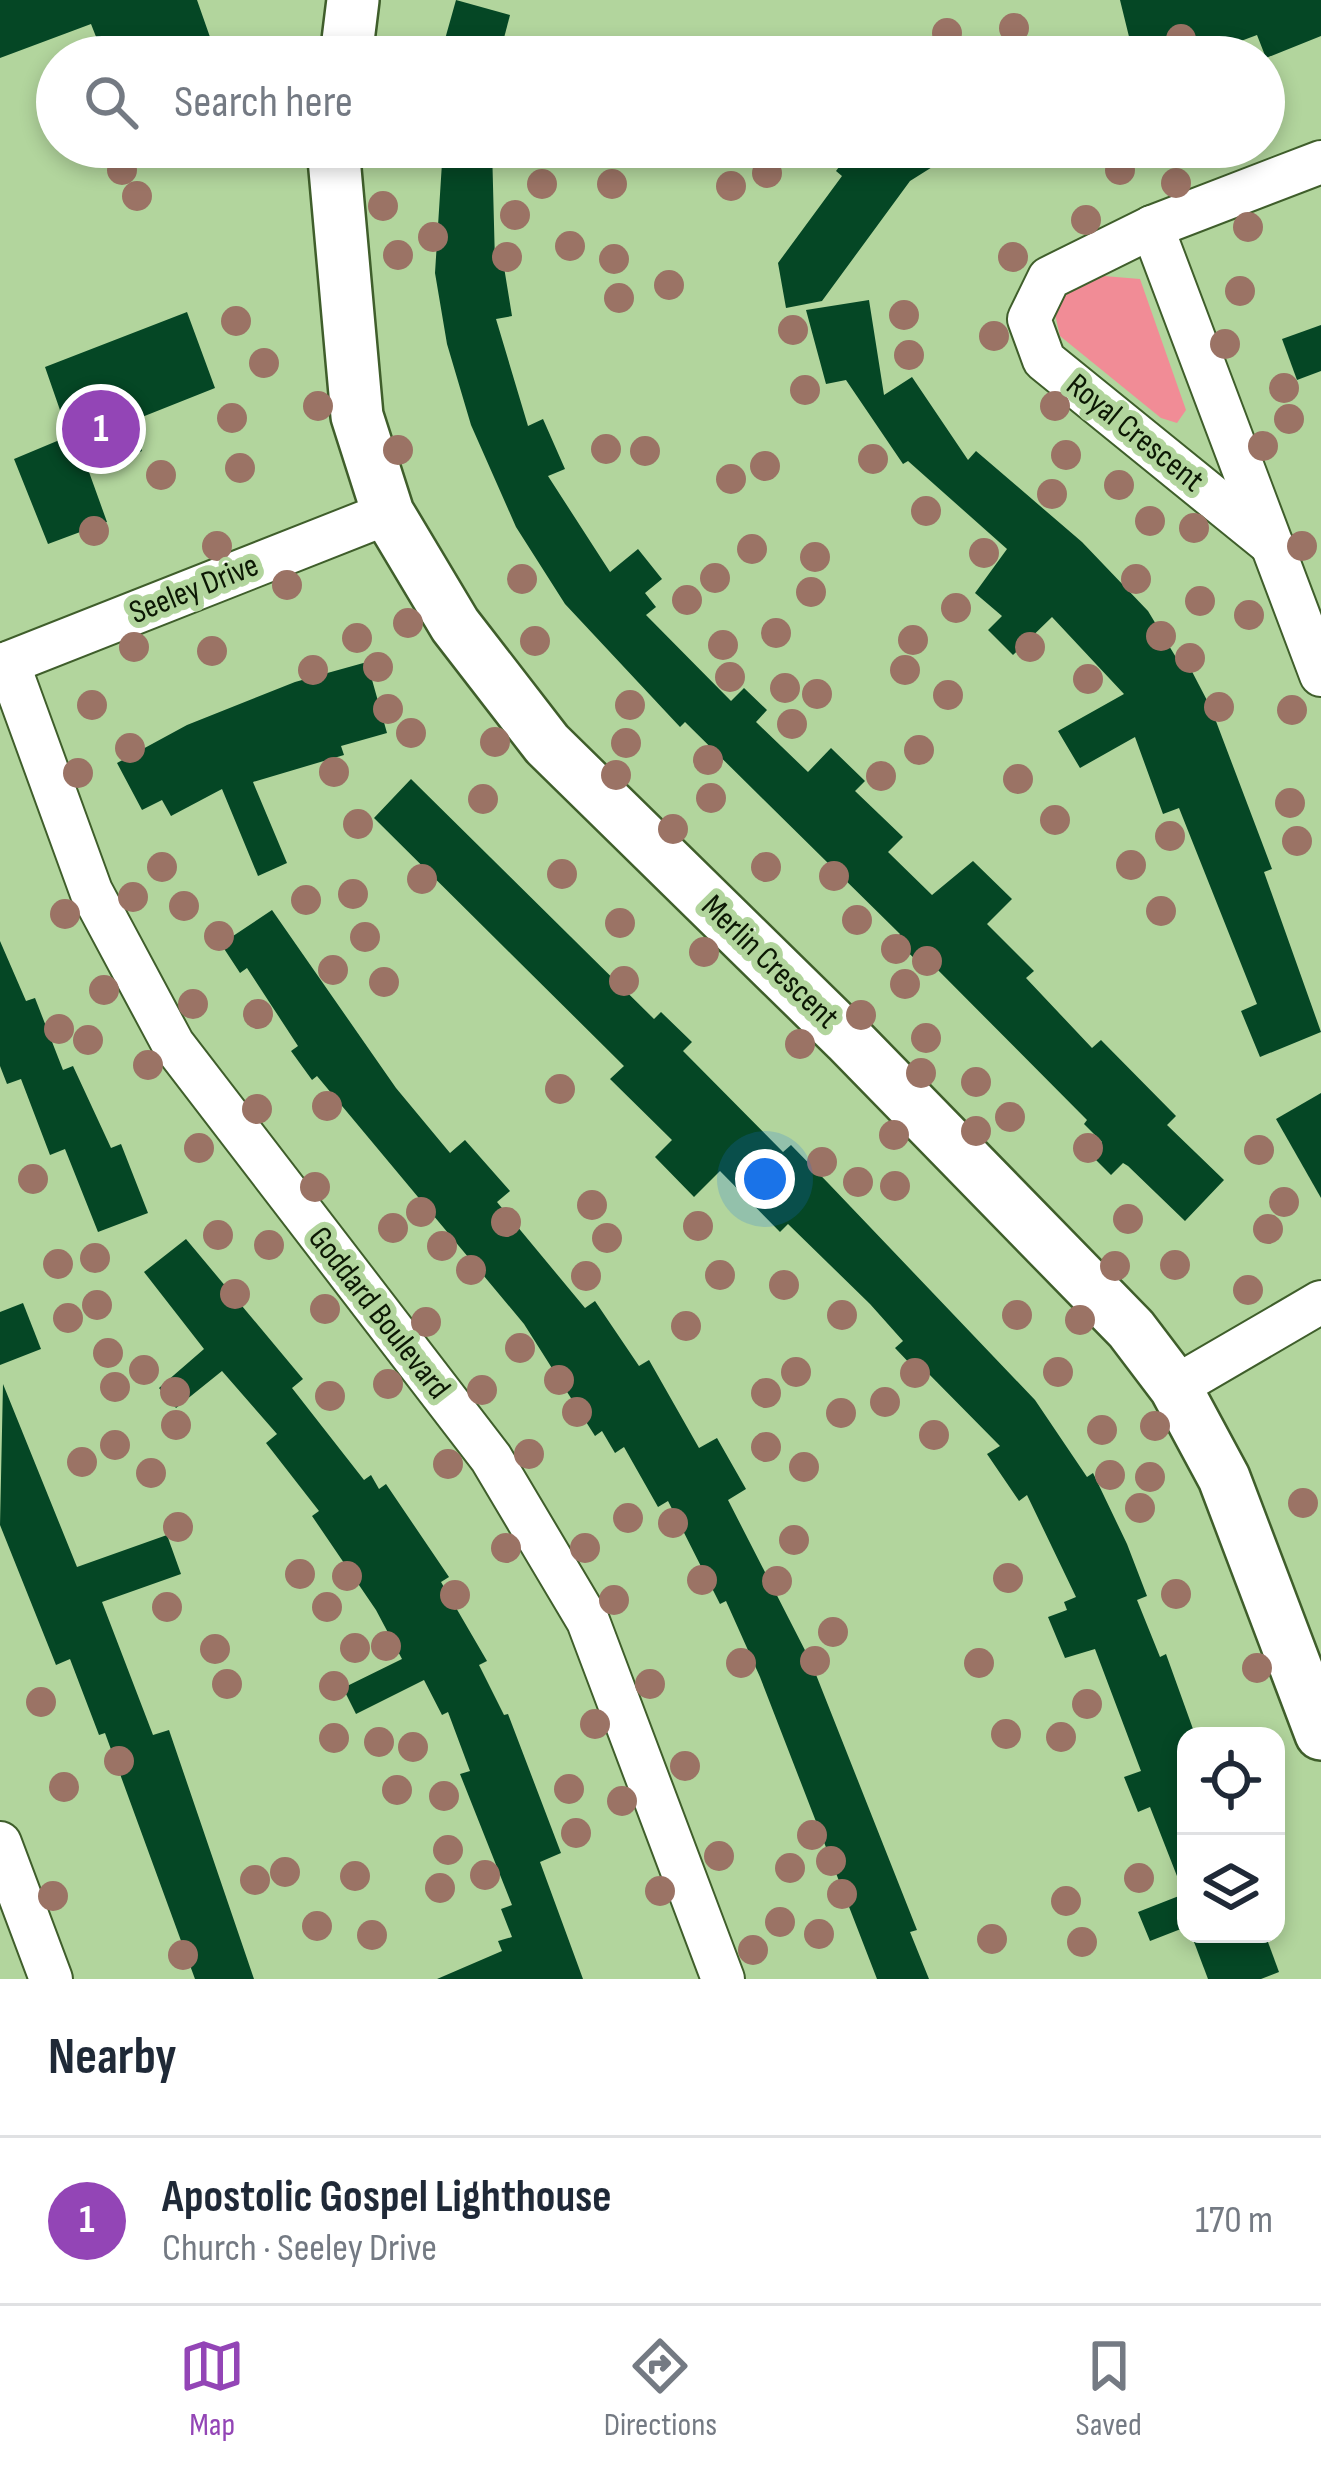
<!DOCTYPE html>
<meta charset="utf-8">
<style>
:root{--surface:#fff;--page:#f6f6f7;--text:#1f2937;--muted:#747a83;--line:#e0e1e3;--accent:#9345b6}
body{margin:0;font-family:"Sofia Sans Condensed",sans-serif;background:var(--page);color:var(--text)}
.controls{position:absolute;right:36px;bottom:36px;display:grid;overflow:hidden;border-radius:24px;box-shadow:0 6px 18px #0003}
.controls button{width:108px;height:108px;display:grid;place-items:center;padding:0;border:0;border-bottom:3px solid var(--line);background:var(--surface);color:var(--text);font:60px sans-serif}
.you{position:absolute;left:765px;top:1179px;width:42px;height:42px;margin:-30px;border:9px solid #fff;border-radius:50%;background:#1a73e8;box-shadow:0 0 0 18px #1a73e833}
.badge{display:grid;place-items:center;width:78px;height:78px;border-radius:50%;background:var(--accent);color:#fff;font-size:39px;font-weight:700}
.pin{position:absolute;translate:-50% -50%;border:6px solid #fff;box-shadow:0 3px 12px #0006}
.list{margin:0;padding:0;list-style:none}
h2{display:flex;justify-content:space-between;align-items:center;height:156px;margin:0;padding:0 48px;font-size:51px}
h2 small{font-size:39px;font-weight:400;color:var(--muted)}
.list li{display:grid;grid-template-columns:78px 1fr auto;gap:36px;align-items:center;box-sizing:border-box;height:168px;padding:0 48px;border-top:3px solid var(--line)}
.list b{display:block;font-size:45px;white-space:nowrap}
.list p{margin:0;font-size:39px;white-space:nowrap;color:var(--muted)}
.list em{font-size:39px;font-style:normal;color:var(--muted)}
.icon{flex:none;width:66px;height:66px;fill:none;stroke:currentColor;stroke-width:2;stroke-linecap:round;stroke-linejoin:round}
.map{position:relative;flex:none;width:1321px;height:1979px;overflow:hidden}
.search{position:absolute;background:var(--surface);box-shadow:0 6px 18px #0003;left:36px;right:36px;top:36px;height:132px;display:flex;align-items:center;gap:30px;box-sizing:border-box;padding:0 42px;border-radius:66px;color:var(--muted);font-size:45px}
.sheet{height:324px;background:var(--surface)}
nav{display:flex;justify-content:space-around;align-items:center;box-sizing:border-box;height:168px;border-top:3px solid var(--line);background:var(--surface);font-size:33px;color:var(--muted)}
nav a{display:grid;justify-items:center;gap:6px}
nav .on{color:var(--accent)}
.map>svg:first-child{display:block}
.green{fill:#f18c96}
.building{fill:#054725}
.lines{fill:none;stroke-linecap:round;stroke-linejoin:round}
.minor-casing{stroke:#3f5e2b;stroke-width:46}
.tertiary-casing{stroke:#3f5e2b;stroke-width:56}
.minor{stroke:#fff;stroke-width:42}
.tertiary{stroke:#fff;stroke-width:51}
.tree{fill:#9b7365}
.labels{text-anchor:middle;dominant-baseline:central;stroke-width:12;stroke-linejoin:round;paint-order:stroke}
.street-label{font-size:33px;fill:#0c1804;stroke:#b2d59d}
</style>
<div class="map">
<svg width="1321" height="1979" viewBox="0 0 1321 1979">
<rect width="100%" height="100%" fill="#b2d59d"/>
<polygon class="green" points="1104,276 1140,279 1186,410 1177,423 1161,418 1060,336 1054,310 1070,284"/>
<g class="building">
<polygon points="0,0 197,0 217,57 104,57 91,24 0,58"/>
<polygon points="456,0 510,15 499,57 440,57"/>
<polygon points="1120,0 1321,0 1321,36 1266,58 1257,35 1198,57 1134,57"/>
<polygon points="443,147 492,147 495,263 503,261 512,316 496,319 528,426 543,419 565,469 548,476 610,572 638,549 662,579 645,593 656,607 646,615 731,701 744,688 767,710 756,722 808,772 831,748 865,781 855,791 903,837 888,852 932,895 973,861 1012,899 987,924 1034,971 1026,978 1092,1048 1101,1040 1176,1116 1167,1125 1224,1180 1185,1221 1128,1166 1123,1163 1111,1175 1090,1154 1102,1142 1084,1124 1087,1120 923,955 916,960 895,940 900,934 685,722 680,727 565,604 516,527 471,425 447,344 435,273"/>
<polygon points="854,147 964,147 910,181 822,301 786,308 778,263 842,176 836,171"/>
<polygon points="869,300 884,395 912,377 968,460 976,451 1082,542 1148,611 1180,664 1186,660 1211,708 1272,869 1264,872 1321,1032 1260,1057 1241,1011 1257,1004 1179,808 1163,814 1135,737 1080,768 1058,731 1124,694 1052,617 1013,655 988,630 1002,616 975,593 1007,549 908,461 903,464 846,380 826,384 806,310"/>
<polygon points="187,312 215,388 132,421 142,451 89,472 107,522 48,544 14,459 69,436 45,367"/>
<polygon points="1321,325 1321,371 1297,380 1282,339"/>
<polygon points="367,662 387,733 341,746 344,755 253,782 287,863 258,876 222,789 171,816 162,800 142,810 117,763 187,725 295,682"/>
<polygon points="411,779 654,1019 661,1012 692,1042 683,1051 783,1152 791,1145 829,1184 1035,1400 1087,1477 1093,1473 1127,1544 1147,1596 1137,1600 1160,1657 1166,1654 1193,1729 1186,1732 1186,1927 1150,1941 1138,1912 1184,1894 1150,1807 1138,1812 1124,1777 1141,1771 1095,1649 1065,1658 1048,1617 1067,1610 1064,1602 1076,1597 1027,1495 1019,1501 987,1454 1000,1446 921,1366 916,1370 895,1348 903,1341 870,1304 788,1224 780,1232 720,1171 694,1197 655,1157 672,1140 610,1079 624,1066 374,818"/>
<polygon points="272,910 396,1088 450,1153 465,1140 510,1191 497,1202 585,1308 595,1301 639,1366 649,1360 699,1448 717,1438 746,1489 728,1500 811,1662 917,1930 910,1932 929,1979 877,1979 760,1677 726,1601 720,1604 668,1501 658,1507 624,1447 615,1453 602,1431 595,1436 524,1324 317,1076 312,1080 291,1051 298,1046 247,968 240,973 221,944"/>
<polygon points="0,941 26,1001 35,998 63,1070 73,1066 111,1148 121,1144 148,1213 98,1232 65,1149 50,1155 21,1079 7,1084 0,1066"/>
<polygon points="1321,1093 1321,1198 1276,1119"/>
<polygon points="186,1239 303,1379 292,1388 364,1480 371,1475 379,1489 386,1484 449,1577 441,1582 487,1661 479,1665 504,1715 508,1714 561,1853 540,1862 583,1979 437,1979 502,1951 498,1941 512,1937 501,1909 512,1905 460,1774 470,1771 448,1712 442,1715 424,1680 356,1714 343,1688 402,1659 376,1610 312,1516 319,1511 266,1443 277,1434 222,1371 176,1408 159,1388 204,1349 144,1272"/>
<polygon points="23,1303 41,1349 0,1365 0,1312"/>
<polygon points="3,1384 77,1567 167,1535 181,1574 102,1602 153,1735 169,1730 254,1979 195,1979 105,1733 99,1735 70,1659 56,1665 0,1525"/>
<polygon points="1191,1934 1265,1934 1279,1972 1261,1979 1208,1979"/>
</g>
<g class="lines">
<g class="minor-casing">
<g id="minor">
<polyline points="1152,227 1321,675"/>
<polyline points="1272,545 1044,360 1029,319 1049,278 1152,227 1321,162"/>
<polyline points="8,663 91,891 173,1044 491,1458 588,1621 723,1979"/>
<polyline points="0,666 388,513"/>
<polyline points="1175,1387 1321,1302"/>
<polyline points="0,1843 51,1979"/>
</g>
</g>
<g class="tertiary-casing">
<g id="tertiary">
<polyline points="346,57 353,0"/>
<polyline points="333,147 357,416 388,513 455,625 547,744 848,1039 1131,1329 1175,1387 1224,1478 1321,1734"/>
</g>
</g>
<use href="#minor" class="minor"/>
<use href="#tertiary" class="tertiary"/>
</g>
<g class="tree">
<circle cx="1014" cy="28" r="15"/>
<circle cx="947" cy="33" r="15"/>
<circle cx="1181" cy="39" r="15"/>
<circle cx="122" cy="170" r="15"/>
<circle cx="1120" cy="170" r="15"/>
<circle cx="767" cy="173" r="15"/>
<circle cx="1176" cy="183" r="15"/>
<circle cx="542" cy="184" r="15"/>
<circle cx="612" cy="184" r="15"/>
<circle cx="731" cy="186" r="15"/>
<circle cx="137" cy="196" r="15"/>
<circle cx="383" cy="206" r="15"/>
<circle cx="515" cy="215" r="15"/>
<circle cx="1086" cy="220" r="15"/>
<circle cx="1248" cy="227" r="15"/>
<circle cx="433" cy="237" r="15"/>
<circle cx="570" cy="246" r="15"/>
<circle cx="398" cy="255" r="15"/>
<circle cx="507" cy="257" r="15"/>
<circle cx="1013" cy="257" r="15"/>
<circle cx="614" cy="259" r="15"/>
<circle cx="669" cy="285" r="15"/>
<circle cx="1240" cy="291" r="15"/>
<circle cx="619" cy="298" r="15"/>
<circle cx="904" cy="315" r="15"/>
<circle cx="236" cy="321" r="15"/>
<circle cx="793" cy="330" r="15"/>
<circle cx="994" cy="336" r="15"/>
<circle cx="1225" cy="344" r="15"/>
<circle cx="909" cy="355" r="15"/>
<circle cx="264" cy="363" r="15"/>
<circle cx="1284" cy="388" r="15"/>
<circle cx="805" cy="390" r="15"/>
<circle cx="318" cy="406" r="15"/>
<circle cx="1055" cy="406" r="15"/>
<circle cx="232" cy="418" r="15"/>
<circle cx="1289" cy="419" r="15"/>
<circle cx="1263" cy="446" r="15"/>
<circle cx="606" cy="449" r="15"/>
<circle cx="398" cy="450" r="15"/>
<circle cx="645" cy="451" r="15"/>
<circle cx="1066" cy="455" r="15"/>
<circle cx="873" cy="459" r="15"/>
<circle cx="765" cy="466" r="15"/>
<circle cx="240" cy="468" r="15"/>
<circle cx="161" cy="475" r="15"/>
<circle cx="731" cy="479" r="15"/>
<circle cx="1119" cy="485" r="15"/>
<circle cx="1052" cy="494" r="15"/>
<circle cx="926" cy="511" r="15"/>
<circle cx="1150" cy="521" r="15"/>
<circle cx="1194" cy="528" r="15"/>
<circle cx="94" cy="531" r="15"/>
<circle cx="217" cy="546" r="15"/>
<circle cx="1302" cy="546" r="15"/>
<circle cx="752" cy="549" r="15"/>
<circle cx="984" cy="553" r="15"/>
<circle cx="815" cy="557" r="15"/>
<circle cx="715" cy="578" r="15"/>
<circle cx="522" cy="579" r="15"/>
<circle cx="1136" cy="579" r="15"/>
<circle cx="287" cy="585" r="15"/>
<circle cx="811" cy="592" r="15"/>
<circle cx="687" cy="600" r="15"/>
<circle cx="1200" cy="601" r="15"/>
<circle cx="956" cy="608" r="15"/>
<circle cx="1249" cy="615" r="15"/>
<circle cx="408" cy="623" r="15"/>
<circle cx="776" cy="633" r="15"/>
<circle cx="1161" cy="636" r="15"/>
<circle cx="357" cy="638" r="15"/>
<circle cx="913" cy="640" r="15"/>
<circle cx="535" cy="641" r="15"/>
<circle cx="723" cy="645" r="15"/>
<circle cx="134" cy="647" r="15"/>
<circle cx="1030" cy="647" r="15"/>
<circle cx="212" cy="651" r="15"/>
<circle cx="1190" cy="658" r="15"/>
<circle cx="378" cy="667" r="15"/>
<circle cx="313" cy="670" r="15"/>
<circle cx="905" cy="670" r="15"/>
<circle cx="730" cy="677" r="15"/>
<circle cx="1088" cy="679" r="15"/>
<circle cx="785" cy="688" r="15"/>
<circle cx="817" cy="694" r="15"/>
<circle cx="948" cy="695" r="15"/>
<circle cx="92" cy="705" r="15"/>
<circle cx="630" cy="705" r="15"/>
<circle cx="1219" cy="707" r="15"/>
<circle cx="388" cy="709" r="15"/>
<circle cx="1292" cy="710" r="15"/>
<circle cx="792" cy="724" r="15"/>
<circle cx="411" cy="733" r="15"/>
<circle cx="495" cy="742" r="15"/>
<circle cx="626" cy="743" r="15"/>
<circle cx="130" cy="748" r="15"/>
<circle cx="919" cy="750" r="15"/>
<circle cx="708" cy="760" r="15"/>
<circle cx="334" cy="772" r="15"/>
<circle cx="78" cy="773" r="15"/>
<circle cx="616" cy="775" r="15"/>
<circle cx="881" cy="776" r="15"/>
<circle cx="1018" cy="779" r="15"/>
<circle cx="711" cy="798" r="15"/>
<circle cx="483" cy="799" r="15"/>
<circle cx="1290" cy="803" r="15"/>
<circle cx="1055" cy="820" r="15"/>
<circle cx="358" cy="824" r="15"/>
<circle cx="673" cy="829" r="15"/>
<circle cx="1170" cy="836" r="15"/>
<circle cx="1297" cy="841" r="15"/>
<circle cx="1131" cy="865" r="15"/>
<circle cx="162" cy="867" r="15"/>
<circle cx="766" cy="867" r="15"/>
<circle cx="562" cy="874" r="15"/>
<circle cx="834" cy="876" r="15"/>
<circle cx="422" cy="879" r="15"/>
<circle cx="353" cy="894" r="15"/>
<circle cx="133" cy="897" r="15"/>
<circle cx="306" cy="900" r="15"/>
<circle cx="184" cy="906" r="15"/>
<circle cx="1161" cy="911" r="15"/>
<circle cx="65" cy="914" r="15"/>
<circle cx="857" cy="920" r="15"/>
<circle cx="620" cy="923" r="15"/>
<circle cx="219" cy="936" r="15"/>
<circle cx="365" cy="937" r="15"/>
<circle cx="896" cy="949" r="15"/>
<circle cx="704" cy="952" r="15"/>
<circle cx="927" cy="961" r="15"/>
<circle cx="333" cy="970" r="15"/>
<circle cx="624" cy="981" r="15"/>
<circle cx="384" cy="982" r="15"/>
<circle cx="905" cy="984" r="15"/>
<circle cx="104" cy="990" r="15"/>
<circle cx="193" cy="1004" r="15"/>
<circle cx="258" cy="1014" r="15"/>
<circle cx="861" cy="1015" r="15"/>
<circle cx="59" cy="1029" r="15"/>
<circle cx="926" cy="1038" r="15"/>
<circle cx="88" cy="1040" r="15"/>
<circle cx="800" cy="1044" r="15"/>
<circle cx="148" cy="1065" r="15"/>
<circle cx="921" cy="1073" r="15"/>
<circle cx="976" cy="1082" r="15"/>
<circle cx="560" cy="1089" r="15"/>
<circle cx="327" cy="1106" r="15"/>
<circle cx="257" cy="1109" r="15"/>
<circle cx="1010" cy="1117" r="15"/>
<circle cx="976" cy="1131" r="15"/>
<circle cx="894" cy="1135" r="15"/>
<circle cx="199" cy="1148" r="15"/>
<circle cx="1088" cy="1148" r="15"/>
<circle cx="1259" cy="1150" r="15"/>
<circle cx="822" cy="1162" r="15"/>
<circle cx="33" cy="1179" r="15"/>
<circle cx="858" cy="1182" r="15"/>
<circle cx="895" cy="1186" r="15"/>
<circle cx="315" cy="1187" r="15"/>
<circle cx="1284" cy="1202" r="15"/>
<circle cx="592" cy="1205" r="15"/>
<circle cx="421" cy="1212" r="15"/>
<circle cx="1128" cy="1219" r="15"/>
<circle cx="506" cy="1222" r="15"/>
<circle cx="698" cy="1226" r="15"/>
<circle cx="393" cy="1228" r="15"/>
<circle cx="1268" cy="1229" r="15"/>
<circle cx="218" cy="1235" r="15"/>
<circle cx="607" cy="1238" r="15"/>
<circle cx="269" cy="1245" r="15"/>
<circle cx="442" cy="1246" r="15"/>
<circle cx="95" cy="1258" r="15"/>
<circle cx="58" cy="1264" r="15"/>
<circle cx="1175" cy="1265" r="15"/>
<circle cx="1115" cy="1266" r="15"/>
<circle cx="471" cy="1270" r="15"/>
<circle cx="720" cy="1275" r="15"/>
<circle cx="586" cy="1276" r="15"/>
<circle cx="784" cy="1285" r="15"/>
<circle cx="1248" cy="1290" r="15"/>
<circle cx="235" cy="1294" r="15"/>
<circle cx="97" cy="1305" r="15"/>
<circle cx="325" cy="1309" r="15"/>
<circle cx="842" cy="1315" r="15"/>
<circle cx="1017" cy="1315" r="15"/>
<circle cx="68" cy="1318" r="15"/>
<circle cx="1080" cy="1320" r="15"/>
<circle cx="426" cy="1322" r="15"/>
<circle cx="686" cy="1326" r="15"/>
<circle cx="520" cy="1348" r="15"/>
<circle cx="108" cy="1353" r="15"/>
<circle cx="144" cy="1370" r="15"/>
<circle cx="796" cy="1372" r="15"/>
<circle cx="1058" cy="1372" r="15"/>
<circle cx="915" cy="1373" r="15"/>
<circle cx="559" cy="1380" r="15"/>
<circle cx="388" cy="1384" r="15"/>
<circle cx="115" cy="1387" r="15"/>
<circle cx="482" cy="1390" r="15"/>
<circle cx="175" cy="1392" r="15"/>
<circle cx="766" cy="1393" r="15"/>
<circle cx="330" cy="1396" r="15"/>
<circle cx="885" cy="1402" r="15"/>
<circle cx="577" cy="1412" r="15"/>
<circle cx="841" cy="1413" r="15"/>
<circle cx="176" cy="1425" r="15"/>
<circle cx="1155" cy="1426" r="15"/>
<circle cx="1102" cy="1430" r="15"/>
<circle cx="934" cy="1435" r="15"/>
<circle cx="115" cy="1445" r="15"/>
<circle cx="766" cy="1447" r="15"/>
<circle cx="529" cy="1454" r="15"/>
<circle cx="82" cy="1462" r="15"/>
<circle cx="448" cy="1464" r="15"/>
<circle cx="804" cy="1467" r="15"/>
<circle cx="151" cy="1473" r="15"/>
<circle cx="1110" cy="1475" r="15"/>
<circle cx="1150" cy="1477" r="15"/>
<circle cx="1303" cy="1503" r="15"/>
<circle cx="1140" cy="1508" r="15"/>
<circle cx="628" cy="1518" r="15"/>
<circle cx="673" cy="1523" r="15"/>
<circle cx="178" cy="1527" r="15"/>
<circle cx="794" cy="1540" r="15"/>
<circle cx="506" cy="1548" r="15"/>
<circle cx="585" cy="1548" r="15"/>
<circle cx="300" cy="1574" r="15"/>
<circle cx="347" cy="1576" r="15"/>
<circle cx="1008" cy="1578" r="15"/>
<circle cx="702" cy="1580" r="15"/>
<circle cx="777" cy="1581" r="15"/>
<circle cx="1176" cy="1594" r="15"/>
<circle cx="455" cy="1595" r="15"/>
<circle cx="614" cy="1600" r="15"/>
<circle cx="167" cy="1607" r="15"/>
<circle cx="327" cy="1607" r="15"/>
<circle cx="833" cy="1632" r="15"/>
<circle cx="386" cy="1646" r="15"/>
<circle cx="355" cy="1648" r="15"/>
<circle cx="215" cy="1649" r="15"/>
<circle cx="815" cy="1661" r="15"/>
<circle cx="741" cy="1663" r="15"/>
<circle cx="979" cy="1663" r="15"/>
<circle cx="1257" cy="1668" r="15"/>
<circle cx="227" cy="1684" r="15"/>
<circle cx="650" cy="1684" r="15"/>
<circle cx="334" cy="1686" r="15"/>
<circle cx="41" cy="1702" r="15"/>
<circle cx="1087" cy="1704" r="15"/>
<circle cx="595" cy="1724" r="15"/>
<circle cx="1006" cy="1734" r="15"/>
<circle cx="1061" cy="1737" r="15"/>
<circle cx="334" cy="1738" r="15"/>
<circle cx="379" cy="1742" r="15"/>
<circle cx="413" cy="1747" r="15"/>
<circle cx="119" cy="1761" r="15"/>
<circle cx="685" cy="1766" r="15"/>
<circle cx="64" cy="1787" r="15"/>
<circle cx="569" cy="1789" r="15"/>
<circle cx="397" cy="1790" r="15"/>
<circle cx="444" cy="1796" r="15"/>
<circle cx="622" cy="1801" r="15"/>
<circle cx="576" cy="1833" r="15"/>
<circle cx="812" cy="1835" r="15"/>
<circle cx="448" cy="1850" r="15"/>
<circle cx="719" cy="1856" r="15"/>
<circle cx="831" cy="1861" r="15"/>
<circle cx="790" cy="1868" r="15"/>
<circle cx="285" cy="1872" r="15"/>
<circle cx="485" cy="1875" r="15"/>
<circle cx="355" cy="1876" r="15"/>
<circle cx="1139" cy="1878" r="15"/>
<circle cx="255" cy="1880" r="15"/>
<circle cx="440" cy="1888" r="15"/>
<circle cx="660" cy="1891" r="15"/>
<circle cx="842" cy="1894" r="15"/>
<circle cx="53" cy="1896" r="15"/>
<circle cx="1066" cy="1901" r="15"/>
<circle cx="780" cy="1922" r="15"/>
<circle cx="317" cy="1926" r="15"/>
<circle cx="819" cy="1934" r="15"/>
<circle cx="372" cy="1935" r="15"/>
<circle cx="992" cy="1939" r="15"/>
<circle cx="1082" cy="1942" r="15"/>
<circle cx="753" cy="1950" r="15"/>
<circle cx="183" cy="1955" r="15"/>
</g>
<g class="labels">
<g class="street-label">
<text transform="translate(1135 433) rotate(39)">Royal Crescent</text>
<text transform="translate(194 589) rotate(-22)">Seeley Drive</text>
<text transform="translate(770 962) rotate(44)">Merlin Crescent</text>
<text transform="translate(379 1313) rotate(52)">Goddard Boulevard</text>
</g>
</g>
</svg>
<div class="controls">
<button><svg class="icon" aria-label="locate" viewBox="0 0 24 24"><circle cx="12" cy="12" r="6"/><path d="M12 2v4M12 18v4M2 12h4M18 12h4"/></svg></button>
<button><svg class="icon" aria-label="layers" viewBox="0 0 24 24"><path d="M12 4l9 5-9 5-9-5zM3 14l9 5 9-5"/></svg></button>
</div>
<div class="you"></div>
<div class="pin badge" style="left:101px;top:429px">1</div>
<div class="search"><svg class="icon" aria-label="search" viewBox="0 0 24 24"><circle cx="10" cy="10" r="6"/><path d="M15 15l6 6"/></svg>Search here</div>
</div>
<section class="sheet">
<h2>Nearby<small></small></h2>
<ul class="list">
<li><span class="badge">1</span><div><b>Apostolic Gospel Lighthouse</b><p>Church · Seeley Drive</p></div><em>170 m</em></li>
</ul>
</section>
<nav>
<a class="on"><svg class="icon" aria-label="map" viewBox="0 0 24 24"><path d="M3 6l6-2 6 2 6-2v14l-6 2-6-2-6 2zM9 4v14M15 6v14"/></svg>Map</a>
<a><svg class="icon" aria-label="directions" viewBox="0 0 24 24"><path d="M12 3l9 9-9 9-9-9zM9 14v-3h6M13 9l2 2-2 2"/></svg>Directions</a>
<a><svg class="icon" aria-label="saved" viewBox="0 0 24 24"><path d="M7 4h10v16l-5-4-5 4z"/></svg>Saved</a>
</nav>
